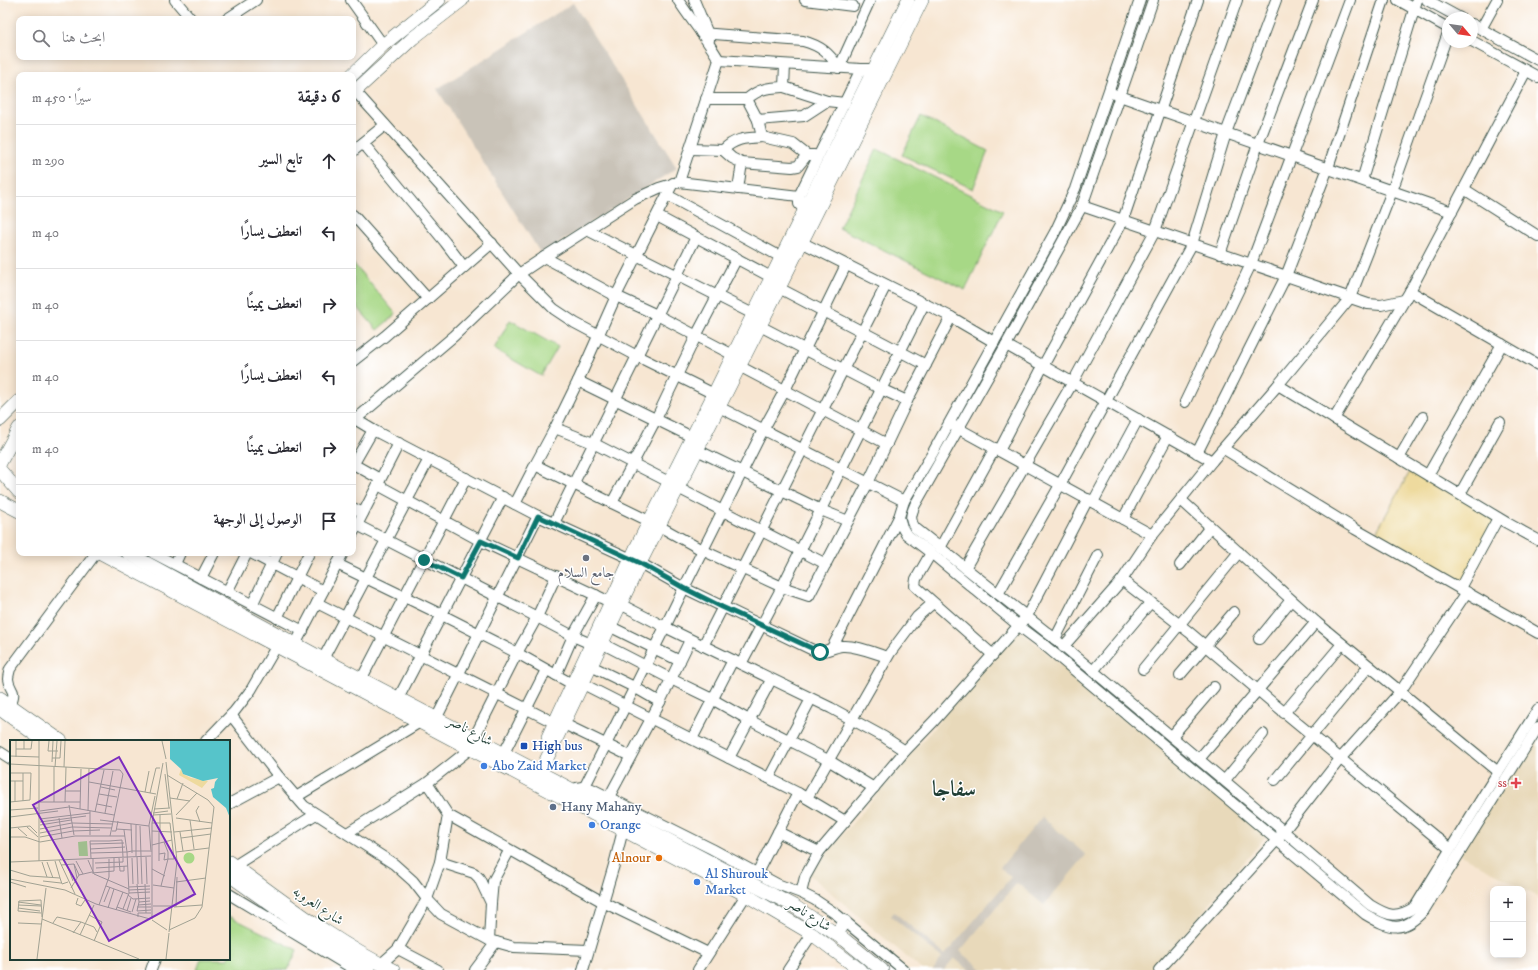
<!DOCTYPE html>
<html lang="ar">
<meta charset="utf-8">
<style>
:root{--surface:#fff;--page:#f2f2f3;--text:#2b2b33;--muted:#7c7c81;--line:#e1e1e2}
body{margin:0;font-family:"IM FELL DW Pica",Amiri,serif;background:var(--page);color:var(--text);direction:rtl}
.controls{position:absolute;right:12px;bottom:12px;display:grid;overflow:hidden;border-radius:8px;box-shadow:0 2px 10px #0003}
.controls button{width:36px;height:36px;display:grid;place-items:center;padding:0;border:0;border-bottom:1px solid var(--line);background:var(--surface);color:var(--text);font:20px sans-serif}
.compass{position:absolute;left:1442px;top:12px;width:36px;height:36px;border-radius:50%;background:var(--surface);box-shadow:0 2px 10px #0003;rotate:119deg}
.stop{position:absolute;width:12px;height:12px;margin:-9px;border:3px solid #0f766e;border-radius:50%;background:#fff}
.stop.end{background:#0f766e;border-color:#fff;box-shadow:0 1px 4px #0008}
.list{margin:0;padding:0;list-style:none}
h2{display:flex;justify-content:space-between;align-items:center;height:52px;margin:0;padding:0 16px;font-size:17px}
h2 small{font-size:13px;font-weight:400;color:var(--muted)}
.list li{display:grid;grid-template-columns:26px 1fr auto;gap:12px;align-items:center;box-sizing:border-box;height:72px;padding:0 16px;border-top:1px solid var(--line)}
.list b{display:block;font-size:15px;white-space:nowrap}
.list em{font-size:13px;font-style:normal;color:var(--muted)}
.icon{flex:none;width:22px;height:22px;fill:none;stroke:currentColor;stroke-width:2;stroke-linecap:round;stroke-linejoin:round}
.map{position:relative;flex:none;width:1538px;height:970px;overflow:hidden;direction:ltr}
.search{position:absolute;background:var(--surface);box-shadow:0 2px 10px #0003;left:16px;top:16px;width:340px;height:44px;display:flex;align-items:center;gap:10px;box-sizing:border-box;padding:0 14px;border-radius:8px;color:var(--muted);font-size:15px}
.panel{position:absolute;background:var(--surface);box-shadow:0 2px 10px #0003;left:16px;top:72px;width:340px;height:484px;border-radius:8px;direction:rtl}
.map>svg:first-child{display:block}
.built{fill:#e8d9ba}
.industrial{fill:#c9c3b8}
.green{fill:#a7d886;stroke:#638a5d}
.sand{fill:#eeda9e;stroke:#868c69}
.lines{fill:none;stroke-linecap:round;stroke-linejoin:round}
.minor-casing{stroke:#3f564c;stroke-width:12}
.major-casing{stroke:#3f564c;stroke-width:14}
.minor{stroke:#fff;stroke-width:10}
.major{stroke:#fff;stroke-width:13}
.route{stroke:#0f766e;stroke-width:5}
.worship-dot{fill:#6b7280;stroke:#fff;stroke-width:1.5}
.transit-dot{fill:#1a4fb4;stroke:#fff;stroke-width:1.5}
.shop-dot{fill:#3f7fe0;stroke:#fff;stroke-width:1.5}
.health-dot{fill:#e0444e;stroke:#fff;stroke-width:1.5}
.service-dot{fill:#5c6f8a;stroke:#fff;stroke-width:1.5}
.food-dot{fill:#e8710a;stroke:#fff;stroke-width:1.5}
.labels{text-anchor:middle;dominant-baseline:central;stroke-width:3;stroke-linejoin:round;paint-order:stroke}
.worship-label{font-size:14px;fill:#5b616d;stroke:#fff}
.street-label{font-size:14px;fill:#1f3d34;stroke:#fff}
.transit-label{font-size:14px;fill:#164399;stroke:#fff;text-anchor:start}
.shop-label{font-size:14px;fill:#366cbe;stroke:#fff;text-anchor:start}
.health-label{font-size:14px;fill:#be3a42;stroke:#fff;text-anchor:end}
.service-label{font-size:14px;fill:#4e5e75;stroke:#fff;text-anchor:start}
.food-label{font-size:14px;fill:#c56008;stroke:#fff;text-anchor:end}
.town-label{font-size:22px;font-weight:bold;fill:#1f3d34;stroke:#fff}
.inset-road{fill:none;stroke:#a1a293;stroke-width:1}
.view{fill:#7b2cbf;fill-opacity:0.15;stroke:#7b2cbf;stroke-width:2}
.inset-edge{fill:none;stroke:#1f3d34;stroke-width:2}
</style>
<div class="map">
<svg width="1538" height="970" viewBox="0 0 1538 970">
<rect width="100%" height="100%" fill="#fff"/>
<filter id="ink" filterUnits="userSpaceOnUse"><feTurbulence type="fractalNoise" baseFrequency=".025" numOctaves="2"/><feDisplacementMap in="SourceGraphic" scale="8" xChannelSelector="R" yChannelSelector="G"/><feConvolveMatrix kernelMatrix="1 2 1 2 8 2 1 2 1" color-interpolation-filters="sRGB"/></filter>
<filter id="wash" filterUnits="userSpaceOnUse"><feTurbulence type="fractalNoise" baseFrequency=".012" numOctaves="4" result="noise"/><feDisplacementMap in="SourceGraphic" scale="16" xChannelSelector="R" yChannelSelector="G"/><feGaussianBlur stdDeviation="0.9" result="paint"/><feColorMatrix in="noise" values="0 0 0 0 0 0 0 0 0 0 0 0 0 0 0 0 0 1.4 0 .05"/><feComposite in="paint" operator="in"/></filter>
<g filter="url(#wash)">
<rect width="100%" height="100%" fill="#f7e6d2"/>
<g class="built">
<polygon points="1018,629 1267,835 1154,970 922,970 809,874"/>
<polygon points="1538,717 1538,897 1450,849"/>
</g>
<g class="industrial">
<polygon points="573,3 677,168 541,254 437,89"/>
<polygon points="1042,817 1086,855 1044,905 1017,883 960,951 983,970 969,970 954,958 944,970 933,970 942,958 891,916 894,912 945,955 1011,877 1000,868"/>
</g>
<g class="green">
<polygon points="921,116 988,151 973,189 902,155"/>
<polygon points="877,149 1003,211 965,290 839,228"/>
<polygon points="353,263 396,314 377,330 353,302"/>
<polygon points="510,320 558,347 541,376 494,349"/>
<polygon points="229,916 297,950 288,970 197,970 201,959 229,959"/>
</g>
<polygon class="sand" points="1412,468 1498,518 1460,588 1373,538"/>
</g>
<g filter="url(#ink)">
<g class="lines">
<g class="minor-casing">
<g id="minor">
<polyline points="175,0 191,19"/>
<polyline points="351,0 383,45"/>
<path d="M 678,0 C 691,20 707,39 719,60 L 679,182"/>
<polyline points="694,0 708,34 709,40"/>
<polyline points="805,0 853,6"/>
<path d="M 1140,0 L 1075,189 L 1055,232 L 932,454 L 904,501 L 899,517 L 902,527 L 906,534 L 931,553 L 1019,626 L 1043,644 L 1365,914 C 1390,929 1403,934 1424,910 L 1538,727"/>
<path d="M 1153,0 L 1082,206 L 1006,345 L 915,505 C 911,514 909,520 915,528 L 1055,639 L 1233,788 L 1370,905 C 1388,916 1396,919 1415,907 L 1488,788 L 1538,709"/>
<polyline points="1398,0 1448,28"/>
<polyline points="1427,0 1460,18"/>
<polyline points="227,19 256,0"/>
<polyline points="1472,24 1538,60"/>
<polyline points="1481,29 1497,0"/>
<path d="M 701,33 L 803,41 C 821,46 829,53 839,68"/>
<polyline points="1472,41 1538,77"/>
<polyline points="719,60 861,69 873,69"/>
<polyline points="839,68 870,0"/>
<polyline points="784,87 827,101"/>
<polyline points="355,91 519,274 554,309 575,323 637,356 714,394"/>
<polyline points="1114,94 1452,212"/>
<polyline points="706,99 747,99 758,120 804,116 827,101 845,103"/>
<path d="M 747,99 C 760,88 767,88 784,87 L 785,65"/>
<polyline points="762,137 793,144 807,155 814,155"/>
<polyline points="363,143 445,242 464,267"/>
<path d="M 690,149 L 723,150 C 735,138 746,138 762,137 L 758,120"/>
<polyline points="723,150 732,158 742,163 792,167 798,166 807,155"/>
<polyline points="353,151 385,125"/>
<polyline points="1362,180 1417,0"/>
<polyline points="673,183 616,296 578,381 692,437"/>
<polyline points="738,189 742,163"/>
<polyline points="1464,189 1538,236"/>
<polyline points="667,195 781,257"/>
<polyline points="799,196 861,69"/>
<polyline points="1082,206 1368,304 1381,305 1404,300"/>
<polyline points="353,215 428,299"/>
<polyline points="657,216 771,277"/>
<polyline points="587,230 753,314"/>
<polyline points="1220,254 1258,144 1313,0"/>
<polyline points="544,257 616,296 657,315 733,355"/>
<path d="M 846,265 L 785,390 L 763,430 L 684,588 L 817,652 C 826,652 833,647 842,646 C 856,645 874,653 887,657"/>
<polyline points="779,288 926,365"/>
<polyline points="1410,291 1538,365"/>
<polyline points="951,317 994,342"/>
<polyline points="760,326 881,389 907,401"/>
<polyline points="1006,345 1212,461"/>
<polyline points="353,361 385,336 492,243"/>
<polyline points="739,366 887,444"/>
<polyline points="1278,385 1507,523 1538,540"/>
<polyline points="1185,402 1251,264 1350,0"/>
<polyline points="719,407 904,501"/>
<polyline points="353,418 373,430 538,516 640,563 684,588 665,627 831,708 884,737 905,751"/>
<polyline points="356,419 454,336 519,274 549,254 635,199 659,188 679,182 799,196 799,204 804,210"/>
<polyline points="1334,419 1410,291 1526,71"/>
<polyline points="952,425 1152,535"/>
<polyline points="555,428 578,381"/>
<polyline points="1224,449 1355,529 1538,633"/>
<polyline points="697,450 821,510 848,521"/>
<polyline points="999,451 1043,366 1123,220 1198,0"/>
<polyline points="1197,453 1286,276 1328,168 1384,0"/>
<polyline points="1399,458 1423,417"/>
<polyline points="353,464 380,479"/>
<polyline points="353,465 373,430"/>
<polyline points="1428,475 1502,344"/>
<polyline points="378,485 481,541 610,602"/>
<polyline points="678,488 826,564"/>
<polyline points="1460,494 1500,422"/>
<polyline points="1181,500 1316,622 1498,772"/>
<polyline points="1093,502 1138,419"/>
<polyline points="612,503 535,465 555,428 593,443 669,482"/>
<polyline points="515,504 535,465"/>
<polyline points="353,508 363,513"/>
<polyline points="1123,519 1168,436"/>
<polyline points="649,521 612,503 656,419 696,336 737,258"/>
<polyline points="554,523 696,237"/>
<polyline points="357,525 537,617 573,636 591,644"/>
<polyline points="659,526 702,550 782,587 809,596 868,483 907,401 951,317 801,242"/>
<polyline points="353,533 399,443"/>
<polyline points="940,548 995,448"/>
<polyline points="153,553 303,631"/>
<polyline points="251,553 323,591"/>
<polyline points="931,553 916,579 915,586 993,655"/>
<polyline points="175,564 180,553"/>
<polyline points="337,564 442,615 517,653 572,684"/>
<polyline points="1180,565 1210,527"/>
<polyline points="965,568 1073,382 1155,231 1237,0"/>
<polyline points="201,578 214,553"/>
<polyline points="1122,580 1189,632 1273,703 1450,849"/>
<polyline points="1460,588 1498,518"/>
<polyline points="227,592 247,553"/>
<polyline points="998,594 1060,485 1192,244 1226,133 1276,0"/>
<polyline points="317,603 555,723"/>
<polyline points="252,605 277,553"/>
<polyline points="277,618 309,553"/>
<polyline points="609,626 680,661"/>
<polyline points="1055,639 1098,555"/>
<polyline points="1259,639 1291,600"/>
<polyline points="296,643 343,553"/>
<polyline points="601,643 671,679 712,699 749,720 828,760 874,788"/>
<polyline points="703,646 886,285"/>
<polyline points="1063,647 1122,580 1152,535 1212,461 1278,385 1350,298 1392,191 1448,33"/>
<polyline points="832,648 899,517"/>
<polyline points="323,659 429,459"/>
<polyline points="741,664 782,587 924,304"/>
<polyline points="591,666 634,687 660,702"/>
<polyline points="1143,669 1239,552"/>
<polyline points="1093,671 1150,603"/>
<polyline points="556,675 573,636 596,595"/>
<polyline points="1180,675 1234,612"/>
<polyline points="362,678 466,478"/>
<polyline points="583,684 798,793 845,821"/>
<polyline points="399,697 503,497"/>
<path d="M 10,705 C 18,688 9,692 8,679 C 8,676 9,673 10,669 L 96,553"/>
<polyline points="1284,713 1342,644"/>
<polyline points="231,715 279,777 304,806 394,864 413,881 427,899"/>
<polyline points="564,724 630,756"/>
<polyline points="433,725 538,516"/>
<polyline points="1172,736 1214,687"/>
<polyline points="474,738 517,653 537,617 556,576"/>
<polyline points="692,739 733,660"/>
<polyline points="206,741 234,712 251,690 276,647"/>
<polyline points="0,752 11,759"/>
<polyline points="504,753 546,670"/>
<polyline points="729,758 771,680"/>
<polyline points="1199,759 1316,622"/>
<polyline points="769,778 811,699"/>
<polyline points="1225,780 1263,734"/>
<polyline points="1275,780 1369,666"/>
<polyline points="585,786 665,627 620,604"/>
<path d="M 572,790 C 579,786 584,786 592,789 L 712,849 L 777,884 L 801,893 L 815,900 L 836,914 L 904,970"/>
<polyline points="296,797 420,722"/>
<polyline points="609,797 660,702 690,640"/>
<polyline points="807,798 890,653 917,617 933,603"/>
<polyline points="229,804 279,777"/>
<polyline points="448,815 603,902 708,953"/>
<polyline points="778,832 819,852"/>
<polyline points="347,833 427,783"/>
<polyline points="440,862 448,815 427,783 470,749"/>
<polyline points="234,866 316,814"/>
<polyline points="757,873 798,793"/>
<polyline points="801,893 805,877 819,852 905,751 934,721 1027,616 1088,499"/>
<polyline points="229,894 355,970"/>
<polyline points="427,899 440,862 474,873 479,878 491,903 493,881 509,851"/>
<polyline points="489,940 491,903"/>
<polyline points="398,949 438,970"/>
<polyline points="381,964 398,949 427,899 441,914 489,940 514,947 588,950"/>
<polyline points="151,970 155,959"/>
<polyline points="475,970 496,942"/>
<polyline points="583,970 614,865 623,830"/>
<polyline points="698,970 746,895"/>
<polyline points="788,970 812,934"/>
<polyline points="1159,970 1276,841 1340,759 1400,692 1467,592"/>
</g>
</g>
<g class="major-casing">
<g id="major">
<polyline points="352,75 383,45 439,0"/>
<polyline points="353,93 413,38 462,0"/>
<polyline points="0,420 19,401"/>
<polyline points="0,463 19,428"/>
<polyline points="0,470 19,492"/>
<polyline points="0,501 19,511"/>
<polyline points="101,553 746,895 812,934 860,970"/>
<polyline points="128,553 323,659 794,906 845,940 882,970"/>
<polyline points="0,698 61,741"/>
<polyline points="0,709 44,741"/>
<polyline points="548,737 637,546 714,394 908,0"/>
<polyline points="540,773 640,563 779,288 922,0"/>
<path d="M 229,862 C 282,900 334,942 393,970"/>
<polyline points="229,875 331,947 369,970"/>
<polyline points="836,934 845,922"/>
</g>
</g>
<use href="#minor" class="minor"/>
<use href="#major" class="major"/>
</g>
</g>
<g class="lines" filter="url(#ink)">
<polyline class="route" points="424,560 461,578 481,541 518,558 538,516 640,563 684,588 722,607 820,652"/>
</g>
<circle class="worship-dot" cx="586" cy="558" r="4"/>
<rect class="transit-dot" x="520" y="742" width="8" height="8" rx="2"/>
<g class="shop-dot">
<circle cx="484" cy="766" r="4"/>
<circle cx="592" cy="825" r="4"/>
<circle cx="697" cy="882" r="4"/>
</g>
<path class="health-dot" d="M1514 777h4v4h4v4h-4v4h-4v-4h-4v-4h4z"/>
<circle class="service-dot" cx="553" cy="807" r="4"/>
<circle class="food-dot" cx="659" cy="858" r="4"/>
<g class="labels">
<g class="worship-label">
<text x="586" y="573">جامع السلام</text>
</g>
<g class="street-label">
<text transform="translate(470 731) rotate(28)">شارع ناصر</text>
<text transform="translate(318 906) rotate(34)">شارع العروبه</text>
<text transform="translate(809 915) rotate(33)">شارع ناصر</text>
</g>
<g class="transit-label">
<text x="532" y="746">High bus</text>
</g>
<g class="shop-label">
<text x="492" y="766">Abo Zaid Market</text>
<text x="600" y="825">Orange</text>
<text x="705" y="874">Al Shurouk<tspan x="705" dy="16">Market</tspan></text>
</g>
<g class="health-label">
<text x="1507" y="783">ss</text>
</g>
<g class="service-label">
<text x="561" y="807">Hany Mahany</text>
</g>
<g class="food-label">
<text x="651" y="858">Alnour</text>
</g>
<g class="town-label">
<text x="954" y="789">سفاجا</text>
</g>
</g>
<g transform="translate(10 740)">
<rect width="220" height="220" fill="#f7e6d2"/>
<path d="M 77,101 L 78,116 L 69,116 L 68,102 ZM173.5 118a5.5 5.5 0 1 1 11 0a5.5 5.5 0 1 1-11 0Z" fill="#a7d886"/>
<path d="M 171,29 L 173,34 L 181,38 L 198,41 L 192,48 L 169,35 Z" fill="#eeda9e"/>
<path d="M 160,1 L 220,1 L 220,78 L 216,68 L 203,57 L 201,49 L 204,48 L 205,42 L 208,38 L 193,41 L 173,34 L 171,29 L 160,19 Z" fill="#56c4ca"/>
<path class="inset-road" d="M 39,1 L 38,11 L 48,11M 152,1 L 156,19M 6,9 L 14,9 L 14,1M 14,9 L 21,9 L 22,1M 0,16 L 29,17M 6,17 L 6,1M 42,18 L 50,18 L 51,1M 42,22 L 43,1M 156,22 L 167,121 L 159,192M 0,24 L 110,30 L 113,34 L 100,96 L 65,96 L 30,102 L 15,97 L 0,97M 45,27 L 47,1M 54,27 L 55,1M 0,33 L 21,33 L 20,60 L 0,62M 155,34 L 159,68M 157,35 L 198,60 L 204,67 L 192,167 L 185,178 L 159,190M 0,41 L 13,41M 79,42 L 146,54M 91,47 L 105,50M 55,51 L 71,51M 135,52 L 139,31M 140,53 L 146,28 L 150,28M 89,54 L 107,57M 160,58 L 180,61M 167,59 L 173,43M 5,61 L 5,41M 13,61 L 13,33M 30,62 L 70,62M 44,62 L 44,27M 55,62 L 56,27M 87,64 L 102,67M 59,65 L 64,95M 189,66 L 186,71 L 190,82M 70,69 L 71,29M 144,69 L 160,68M 0,70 L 28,68M 30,71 L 59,67 L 104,75M 78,71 L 79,29M 85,72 L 94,30M 95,73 L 103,31M 143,73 L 158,71M 143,75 L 161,74M 150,75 L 150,92M 166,75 L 187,53M 0,77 L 48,71M 49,78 L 52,98M 166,78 L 202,83M 30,79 L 80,73M 90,80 L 139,86M 180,80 L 184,109M 30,82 L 76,76M 142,83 L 160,83M 160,83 L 164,119M 30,85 L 61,80M 126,85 L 126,116M 130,86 L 131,116M 17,87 L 28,97M 0,88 L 20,86 L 27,93M 8,88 L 17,96M 30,89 L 62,83 L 102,84M 106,89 L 122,90M 102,91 L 106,91 L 108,81M 142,91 L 162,92M 149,92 L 149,121M 164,92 L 202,88M 170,92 L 171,98 L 201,94M 30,93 L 62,87 L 102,88M 80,95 L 80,71M 100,96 L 115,96M 30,97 L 63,91 L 90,90M 171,98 L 173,111M 154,102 L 158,112 L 158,119 L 164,119M 80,104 L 114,103M 142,105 L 162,100M 80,109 L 115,107M 141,112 L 139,85 L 145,56M 166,112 L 199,108M 81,113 L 117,112 L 114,90M 122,113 L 122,111 L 140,111M 149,114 L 155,113 L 154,120 L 158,119 L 151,146M 127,117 L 128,144M 131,117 L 132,144M 136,117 L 137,144M 81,118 L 80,101 L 99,101 L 112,100 L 113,117M 109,118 L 110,131 L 114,131 L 114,126M 122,118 L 123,144M 83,119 L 83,133M 49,120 L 65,154M 78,120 L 84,134 L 119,149M 29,121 L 29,1M 45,121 L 50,138M 66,121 L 73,134M 0,122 L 141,116M 32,122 L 37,137M 37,122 L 43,138M 85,123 L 113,122 L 113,118M 64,124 L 69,135M 51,125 L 64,124 L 67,138M 57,125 L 63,141M 86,128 L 118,126M 142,129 L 155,136M 0,130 L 20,136 L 50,138 L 52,144 L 58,142M 82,133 L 104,131 L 104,118M 0,139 L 55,150 L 86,164 L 140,179M 33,141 L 51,143M 0,142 L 16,147M 166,142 L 196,138M 127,144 L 129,162 L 140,161M 135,144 L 136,173M 143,145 L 164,148M 96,146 L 118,154M 119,147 L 140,146M 61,148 L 69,135 L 82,132M 119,150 L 140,149M 119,153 L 140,152M 118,155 L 123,159 L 140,158M 68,158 L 66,164 L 71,166 L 75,160M 8,162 L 31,165M 94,162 L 100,147M 129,162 L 127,171 L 141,170M 8,165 L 31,166M 89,165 L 99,137 L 99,119M 128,165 L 141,164M 143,166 L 161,166M 107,167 L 113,152M 127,167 L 141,167M 164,167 L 192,165M 166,167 L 167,137M 8,168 L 30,171M 98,168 L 104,149M 113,169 L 119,153 L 117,112 L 122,111 L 121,84M 106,170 L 107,167 L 121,172M 117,171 L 121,158M 122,172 L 126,159M 31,173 L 8,171 L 9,161 L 31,160 L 32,177M 79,175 L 92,182 L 84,201M 128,177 L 128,173 L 141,173M 32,179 L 129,219M 142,179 L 142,83 L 153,23M 142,180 L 157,190M 8,183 L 31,184M 43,183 L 47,177 L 71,182M 63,193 L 71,182 L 84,187 L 87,192M 70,195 L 84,165M 27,219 L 36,148M 156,219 L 159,193"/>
<path class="view" d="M 109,17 L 185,154 L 99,201 L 23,65 Z"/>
<rect width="220" height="220" class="inset-edge"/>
</g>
</svg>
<div class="controls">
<button>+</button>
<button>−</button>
</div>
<svg class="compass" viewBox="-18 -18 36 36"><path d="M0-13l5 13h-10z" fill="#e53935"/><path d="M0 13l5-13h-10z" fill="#7c7c81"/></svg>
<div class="stop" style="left:820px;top:652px"></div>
<div class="stop end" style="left:424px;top:560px"></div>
<div class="search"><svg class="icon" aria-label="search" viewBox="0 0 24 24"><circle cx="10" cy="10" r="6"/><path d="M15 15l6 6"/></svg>ابحث هنا</div>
<section class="panel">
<h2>6 دقيقة<small>سيرًا · 450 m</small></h2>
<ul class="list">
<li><svg class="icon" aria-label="ahead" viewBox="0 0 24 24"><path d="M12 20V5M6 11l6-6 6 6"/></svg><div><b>تابع السير</b></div><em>290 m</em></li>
<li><svg class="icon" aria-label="left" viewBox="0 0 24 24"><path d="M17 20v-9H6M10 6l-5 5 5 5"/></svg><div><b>انعطف يسارًا</b></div><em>40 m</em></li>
<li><svg class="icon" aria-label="right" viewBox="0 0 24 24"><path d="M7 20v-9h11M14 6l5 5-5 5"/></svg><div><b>انعطف يمينًا</b></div><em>40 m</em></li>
<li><svg class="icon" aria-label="left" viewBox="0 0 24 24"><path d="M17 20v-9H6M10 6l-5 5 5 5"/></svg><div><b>انعطف يسارًا</b></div><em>40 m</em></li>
<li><svg class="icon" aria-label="right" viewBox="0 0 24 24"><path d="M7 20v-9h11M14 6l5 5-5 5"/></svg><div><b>انعطف يمينًا</b></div><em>40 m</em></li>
<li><svg class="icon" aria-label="arrive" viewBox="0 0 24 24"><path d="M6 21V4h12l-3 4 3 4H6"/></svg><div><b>الوصول إلى الوجهة</b></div></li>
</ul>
</section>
</div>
